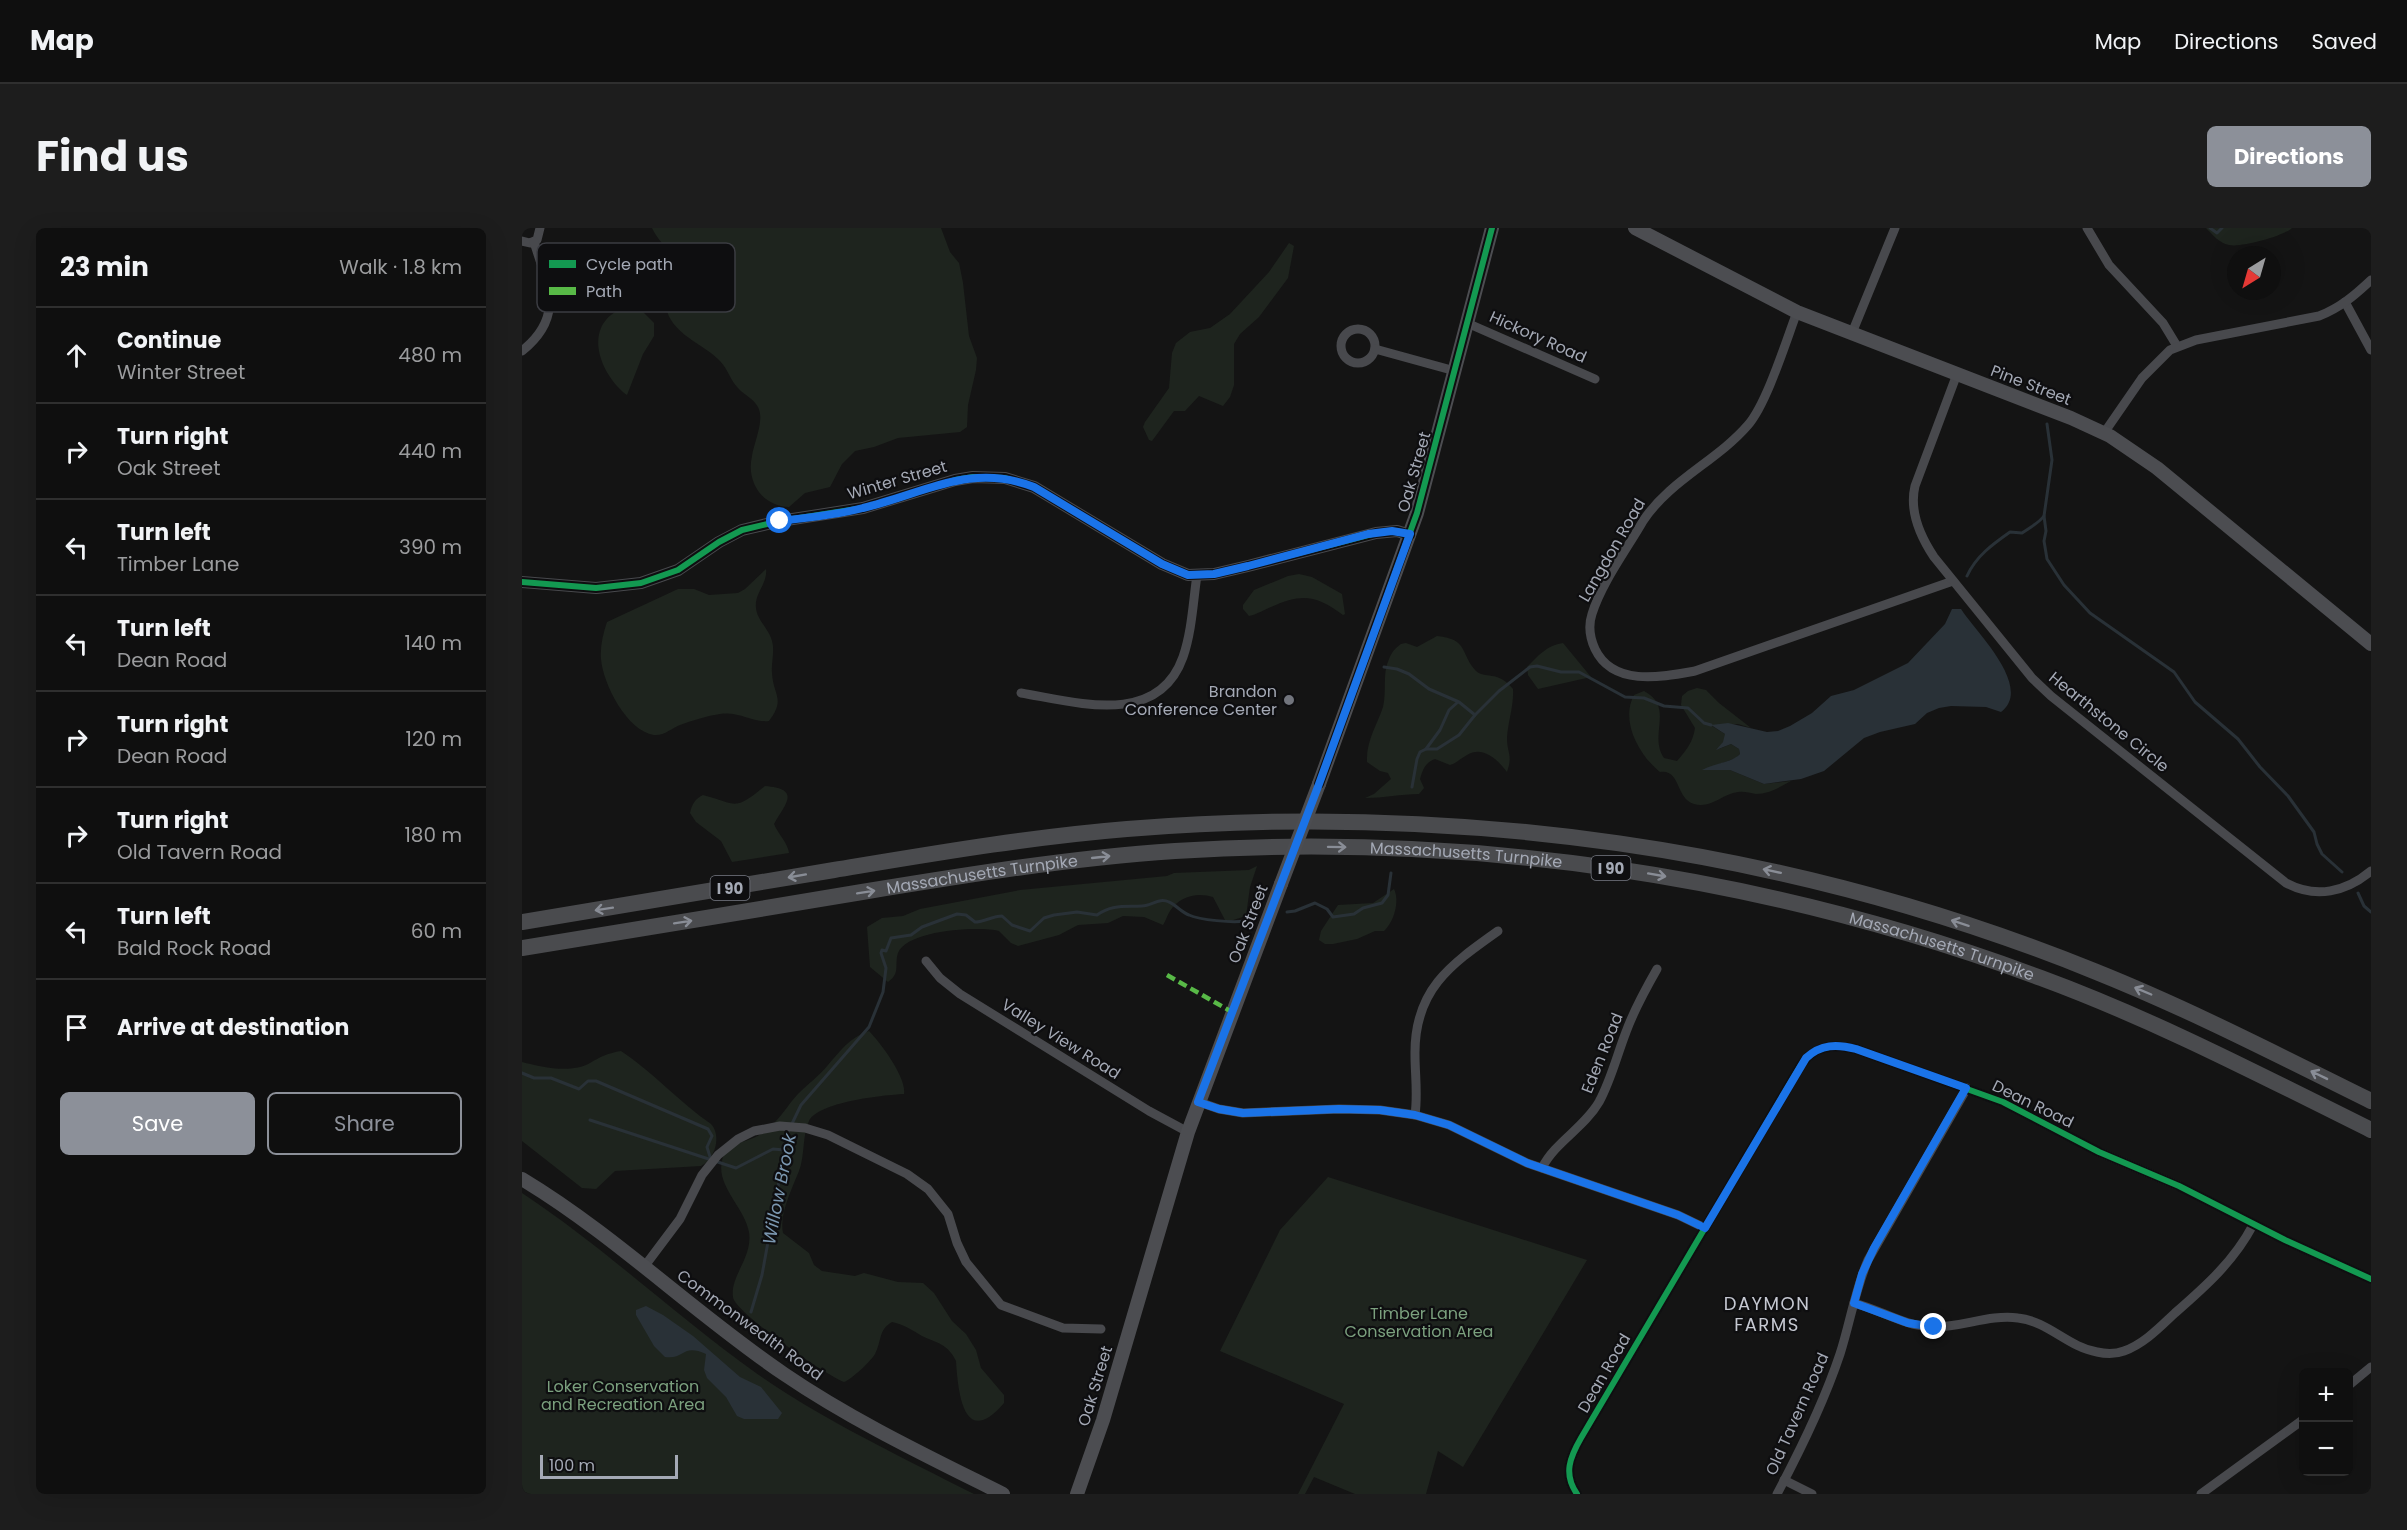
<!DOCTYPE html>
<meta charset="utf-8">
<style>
:root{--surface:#0f0f0f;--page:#1d1d1d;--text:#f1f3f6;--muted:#9b9c9e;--line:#2f2f2f;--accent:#8c9099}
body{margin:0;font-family:Poppins,sans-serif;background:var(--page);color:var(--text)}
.controls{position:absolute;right:18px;bottom:18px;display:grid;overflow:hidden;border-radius:9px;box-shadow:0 6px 24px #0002}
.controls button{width:54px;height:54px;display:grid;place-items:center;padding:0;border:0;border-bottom:2px solid var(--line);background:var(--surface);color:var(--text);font:30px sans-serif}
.compass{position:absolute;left:1705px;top:18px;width:54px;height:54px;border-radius:50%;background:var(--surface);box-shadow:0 6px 24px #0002;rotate:217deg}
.scale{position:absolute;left:18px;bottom:15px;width:138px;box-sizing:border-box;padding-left:6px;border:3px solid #a4a9b5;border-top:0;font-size:16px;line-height:21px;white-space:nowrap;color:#a4a9b5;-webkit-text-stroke:4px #0e0e10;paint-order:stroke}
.stop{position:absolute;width:18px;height:18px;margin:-14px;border:4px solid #1a73e8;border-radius:50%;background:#fff}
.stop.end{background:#1a73e8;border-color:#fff;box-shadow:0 2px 6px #0008}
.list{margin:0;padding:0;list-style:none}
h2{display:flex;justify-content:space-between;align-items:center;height:78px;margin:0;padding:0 24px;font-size:26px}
h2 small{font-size:20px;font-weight:400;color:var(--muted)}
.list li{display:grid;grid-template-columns:39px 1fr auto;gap:18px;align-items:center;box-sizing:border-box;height:96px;padding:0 24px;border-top:2px solid var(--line)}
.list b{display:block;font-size:22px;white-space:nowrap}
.list p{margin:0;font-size:20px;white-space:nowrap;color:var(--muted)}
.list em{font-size:20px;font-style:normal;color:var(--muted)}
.actions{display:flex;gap:12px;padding:18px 24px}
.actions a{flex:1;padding:14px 0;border:2px solid var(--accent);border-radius:9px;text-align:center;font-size:21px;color:var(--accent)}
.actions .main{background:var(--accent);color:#fff}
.icon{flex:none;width:33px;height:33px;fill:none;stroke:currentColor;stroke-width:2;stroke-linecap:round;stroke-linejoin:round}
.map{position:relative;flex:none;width:1849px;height:1266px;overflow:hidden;border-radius:9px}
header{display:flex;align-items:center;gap:36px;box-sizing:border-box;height:84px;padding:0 30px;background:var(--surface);border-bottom:2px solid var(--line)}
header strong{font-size:28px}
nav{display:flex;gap:33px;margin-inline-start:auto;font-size:21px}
.intro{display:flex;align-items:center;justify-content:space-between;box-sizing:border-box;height:144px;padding:0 36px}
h1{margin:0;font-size:42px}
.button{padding:15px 27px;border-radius:9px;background:var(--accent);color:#fff;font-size:21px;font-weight:700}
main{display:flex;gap:36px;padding:0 36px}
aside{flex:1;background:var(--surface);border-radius:9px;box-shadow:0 6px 24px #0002}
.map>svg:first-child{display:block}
.green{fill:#1e241e}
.water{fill:#293137}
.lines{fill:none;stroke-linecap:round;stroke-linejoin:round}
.stream{stroke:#293137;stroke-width:3}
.minor{stroke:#48494d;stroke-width:9}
.tertiary{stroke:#48494d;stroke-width:12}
.secondary{stroke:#4c4d51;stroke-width:14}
.motorway{stroke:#4a4b4e;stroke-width:16}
.secondary-bridge{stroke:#4c4d51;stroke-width:14}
.quiet{stroke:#58b947;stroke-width:4.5;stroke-dasharray:9 4.5;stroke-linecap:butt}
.cycleway-casing{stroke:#0e0e10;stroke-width:10}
.cycleway{stroke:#139951;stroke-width:6}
.oneway{stroke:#898d96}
.route{stroke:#1a73e8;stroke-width:8}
.poi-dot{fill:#72757d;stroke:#0e0e10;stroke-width:2}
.labels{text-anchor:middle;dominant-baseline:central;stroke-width:4.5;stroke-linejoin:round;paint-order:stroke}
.shield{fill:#0e0e10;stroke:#777a84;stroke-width:1.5}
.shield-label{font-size:15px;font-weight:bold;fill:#a4a9b5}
.street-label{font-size:16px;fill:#a4a9b5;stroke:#0e0e10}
.poi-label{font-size:16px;fill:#a4a9b5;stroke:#0e0e10;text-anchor:end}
.park-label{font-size:16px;fill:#7ba07e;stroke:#0e0e10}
.water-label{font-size:18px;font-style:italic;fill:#7b97b0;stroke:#0e0e10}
.neighbourhood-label{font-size:18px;letter-spacing:1.5px;fill:#c5c8d1;stroke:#0e0e10}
.key{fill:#0e0e10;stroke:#3b3c42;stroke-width:1.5}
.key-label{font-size:16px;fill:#a4a9b5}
</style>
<header>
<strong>Map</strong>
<nav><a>Map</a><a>Directions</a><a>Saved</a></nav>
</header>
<div class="intro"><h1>Find us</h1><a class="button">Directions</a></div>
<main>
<aside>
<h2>23 min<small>Walk · 1.8 km</small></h2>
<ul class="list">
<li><svg class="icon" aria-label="ahead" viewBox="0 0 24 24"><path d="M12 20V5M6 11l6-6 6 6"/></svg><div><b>Continue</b><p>Winter Street</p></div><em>480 m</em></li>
<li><svg class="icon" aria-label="right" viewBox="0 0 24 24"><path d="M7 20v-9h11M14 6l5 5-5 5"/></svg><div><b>Turn right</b><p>Oak Street</p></div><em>440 m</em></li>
<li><svg class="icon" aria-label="left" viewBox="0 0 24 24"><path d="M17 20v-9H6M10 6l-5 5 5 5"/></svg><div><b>Turn left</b><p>Timber Lane</p></div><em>390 m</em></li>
<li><svg class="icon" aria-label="left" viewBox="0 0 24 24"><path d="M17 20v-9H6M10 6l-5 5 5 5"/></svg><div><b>Turn left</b><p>Dean Road</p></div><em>140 m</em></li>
<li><svg class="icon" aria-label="right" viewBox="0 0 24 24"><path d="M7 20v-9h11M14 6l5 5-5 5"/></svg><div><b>Turn right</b><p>Dean Road</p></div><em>120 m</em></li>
<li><svg class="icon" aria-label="right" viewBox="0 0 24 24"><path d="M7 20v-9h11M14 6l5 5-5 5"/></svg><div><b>Turn right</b><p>Old Tavern Road</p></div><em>180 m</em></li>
<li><svg class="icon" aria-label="left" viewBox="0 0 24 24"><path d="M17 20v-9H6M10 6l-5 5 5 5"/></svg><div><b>Turn left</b><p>Bald Rock Road</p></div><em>60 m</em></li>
<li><svg class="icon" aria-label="arrive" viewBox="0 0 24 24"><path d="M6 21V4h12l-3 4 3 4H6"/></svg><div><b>Arrive at destination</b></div></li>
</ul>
<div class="actions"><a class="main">Save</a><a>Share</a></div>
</aside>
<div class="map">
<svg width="1849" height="1266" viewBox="0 0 1849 1266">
<rect width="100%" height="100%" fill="#141414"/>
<g class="green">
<path d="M 130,0 L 419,0 L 428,24 L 437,35 L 441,55 L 447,108 L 455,130 L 454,142 L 446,177 L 445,199 L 438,204 L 376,210 L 352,219 L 333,223 L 320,236 L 308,259 L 283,265 L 267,279 C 240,278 224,254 230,228 C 232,214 243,192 236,179 C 232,171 221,166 216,160 C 208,152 206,141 198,133 C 184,118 161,111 149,92 C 137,74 153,58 151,39 C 150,20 137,16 130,0 Z"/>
<path d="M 1684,0 L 1770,0 C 1762,8 1719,20 1707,17 C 1697,15 1691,7 1684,0 Z"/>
<polygon points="767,15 772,18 766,50 737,89 718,106 712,116 712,157 708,169 701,178 677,168 663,183 652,183 630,213 627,212 621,199 623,194 647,160 650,125 654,115 668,104 688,100 708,86 747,44"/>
<path d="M 115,78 L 132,95 L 132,108 L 121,126 L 105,167 C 83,151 62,109 89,87 C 96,81 106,80 115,78 Z"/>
<path d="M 244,341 C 246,355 232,366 234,380 C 235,392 247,401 250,413 C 253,424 249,434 250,445 C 251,467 264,471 247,493 C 230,495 218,483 198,486 C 185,488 171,492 158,497 C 150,500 142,508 132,507 C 105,503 81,456 79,431 C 78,418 81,406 85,394 L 156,361 L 172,361 L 187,367 L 216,365 L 223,361 Z"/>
<path d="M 777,346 L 790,349 L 820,366 L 823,386 L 821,387 C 794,367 780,365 749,379 C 741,382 736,386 727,388 L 721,381 L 721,377 L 732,362 L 766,348 Z"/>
<path d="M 915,408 C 947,411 938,426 954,443 C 962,451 976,442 991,461 C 992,478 986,493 985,510 C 985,525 991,527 985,544 C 976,532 961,517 945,527 C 939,530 935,535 928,537 L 913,531 C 903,535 901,541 898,551 L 902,560 L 897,566 C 879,566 862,570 843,570 L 852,566 L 869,551 L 866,545 L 858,543 L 845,534 C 844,513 855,497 861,479 C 865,463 860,446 867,431 C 869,425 873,420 879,416 L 884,415 L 895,419 Z"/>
<path d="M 1041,415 L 1069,449 L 1016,461 L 1006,447 L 1005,439 C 1016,428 1025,417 1041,415 Z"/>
<path d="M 1175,460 L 1184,462 L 1197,475 L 1229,500 L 1216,496 L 1190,498 L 1203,506 L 1203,511 L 1197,521 L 1209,516 L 1217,521 L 1218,526 L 1214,530 L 1182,542 L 1208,542 L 1242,556 L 1269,553 C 1258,559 1247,566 1234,566 C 1228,565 1222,563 1216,564 C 1200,566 1189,581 1172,576 C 1153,570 1159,541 1138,544 C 1117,527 1098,493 1112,467 L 1122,463 C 1153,479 1126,507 1142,530 L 1155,533 C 1164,523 1171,514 1173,500 L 1159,477 L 1160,468 L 1166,463 Z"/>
<path d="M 243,558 C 280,561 263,576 252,596 C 256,606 266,615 267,625 L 210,634 L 199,613 L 174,594 L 168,585 C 170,576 173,571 181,567 C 217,577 212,583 243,558 Z"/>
<path d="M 735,638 L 728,659 L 724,688 L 708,693 L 703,692 L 691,669 C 676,664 657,668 648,683 C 645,688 644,692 641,697 L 622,689 L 601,688 L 586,695 L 556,697 L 537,707 L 496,718 L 489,715 L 477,703 C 457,698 385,702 376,725 C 372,737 379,745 366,754 L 348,739 L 345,699 L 360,690 L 381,688 L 398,681 L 498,662 L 645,648 L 652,645 L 727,642 Z"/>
<path d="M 872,661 C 878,673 872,694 862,703 L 853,703 L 835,711 L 811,716 L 803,716 L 797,712 L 799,703 L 816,677 L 851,675 Z"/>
<path d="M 347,803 C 358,814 385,850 382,866 C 361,867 296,874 287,893 C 280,908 283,928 277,943 C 270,961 257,986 261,1005 L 287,1025 L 292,1037 L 300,1043 L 333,1048 L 342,1045 L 376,1054 L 401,1055 L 412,1065 L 430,1093 L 444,1106 L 454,1122 L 459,1140 L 482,1167 L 482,1175 C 442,1222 436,1165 434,1133 C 426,1116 415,1115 400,1108 C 390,1102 381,1096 370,1094 C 356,1102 360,1113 353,1126 C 349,1133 329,1152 322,1154 C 305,1148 212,1084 211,1069 C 208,1048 231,1029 227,1004 C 223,980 194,958 200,933 C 203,914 226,915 239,906 C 244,903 249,898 253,894 C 262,885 268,874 276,866 C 286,856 297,848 306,837 C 318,823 328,809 347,803 Z"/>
<path d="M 99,823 C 131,844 157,874 189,896 C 200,908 193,931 179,938 L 93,943 L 74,961 L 60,960 L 0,913 L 0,834 C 19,839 49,846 68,835 C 78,829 86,825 99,823 Z"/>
<polygon points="806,949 1065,1032 941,1239 916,1223 904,1266 833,1266 792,1249 783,1266 776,1266 822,1176 698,1123 758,1002"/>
<path d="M 0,965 C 82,1019 154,1088 234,1145 C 303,1193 378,1228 452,1266 L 0,1266 Z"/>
</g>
<g class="water">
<path d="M 1430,381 L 1439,381 C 1453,403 1512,459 1479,484 L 1464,479 L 1429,478 L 1417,480 L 1405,485 L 1393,496 L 1358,504 L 1342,510 L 1302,543 L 1279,551 L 1242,556 L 1208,542 L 1180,542 C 1192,535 1209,535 1218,526 L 1217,521 L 1209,516 L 1194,522 L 1201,514 L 1203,506 L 1189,497 L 1206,495 L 1245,504 L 1256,503 L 1268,498 L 1290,485 L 1309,468 L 1332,462 L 1386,435 L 1423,396 Z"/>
<path d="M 124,1078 L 141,1087 L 171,1108 L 218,1149 L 239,1159 L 260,1185 L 256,1191 L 222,1191 L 215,1188 L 204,1169 L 185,1150 L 182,1142 L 184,1126 C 160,1115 163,1132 143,1129 L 132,1118 L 114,1087 L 114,1082 Z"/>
</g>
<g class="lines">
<g class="stream">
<polyline points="1688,0 1695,5 1700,0"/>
<polyline points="1522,288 1524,303 1522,313 1525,331 1542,357 1568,385 1652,444 1673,474 1716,511 1738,539 1766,568 1792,604 1795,616 1800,626 1820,644"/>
<path d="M 1445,348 C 1454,328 1471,316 1488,304 L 1500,305 C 1507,300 1517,295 1522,288 L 1530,232 L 1525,196"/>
<polyline points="862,439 875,441 887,446 907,461 937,474 953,487"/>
<polyline points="904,521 918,502 927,482 936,474"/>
<polyline points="890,559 895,531 898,524 904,521 915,521 937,507 953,487 977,463 1008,439 1015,438 1039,444 1057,444 1103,469 1122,470 1142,478 1166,480 1182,495 1189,497"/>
<polyline points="1836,665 1842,678 1849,684"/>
<polyline points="765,684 773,683 793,675 805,681 811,689 832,686 841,680 860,675 866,667 869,645"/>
<polyline points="0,845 12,850 29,850 57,861 66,853 74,853 186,901 190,908 185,919 189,932"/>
<polyline points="68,892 214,940 251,921 262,922"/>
<path d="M 229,1084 L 240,1047 L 266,904 L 279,877 L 347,799 L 361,764 L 364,740 L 359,725 L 360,722 L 364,723 L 369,710 L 389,707 L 400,699 L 435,686 L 444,687 L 453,694 C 463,694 470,688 480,688 L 490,697 L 508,703 L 522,690 L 532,687 L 555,684 L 575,687 C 590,676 604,679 620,678 C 630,678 637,669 647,674 C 654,677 659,684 667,687 C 678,692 711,695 722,693"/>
</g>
<g class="minor">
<polyline points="1565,0 1587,37 1641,95 1655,118"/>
<polyline points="0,13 8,15 15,12 18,0"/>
<polyline points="1823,74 1849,122"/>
<path d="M 1275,84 C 1264,113 1245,175 1226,197 C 1195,233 1148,252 1121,293 C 1105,321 1080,354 1070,386 C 1066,398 1068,410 1073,421 C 1091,459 1140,449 1173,443 L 1431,353"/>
<polyline points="945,95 1073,151"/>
<circle cx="836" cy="118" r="17"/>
<polyline points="1330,105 1373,0"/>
<polyline points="853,121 933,143"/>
<path d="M 0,123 C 43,88 26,59 12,14"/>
<path d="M 1435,146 L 1393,258 C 1387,283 1398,308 1412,329 L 1510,450 L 1529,468 L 1764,655 C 1794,671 1824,664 1849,643"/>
<path d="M 1582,205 L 1620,150 L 1648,122 L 1674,112 L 1797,88 C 1818,80 1833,67 1849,52"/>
<path d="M 499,465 C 553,474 636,500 661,429 C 670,403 671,374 675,347"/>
<polyline points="404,733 418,750 438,766 627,883 666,904"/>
<polyline points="677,874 697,881 721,885 817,881 858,882 893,887 927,897 1005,935 1156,987 1183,1000"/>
<path d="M 893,887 C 896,866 893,847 893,827 C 892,762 928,737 976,703"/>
<path d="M 1020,940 C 1033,914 1062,900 1077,874 C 1089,852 1095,827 1104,804 C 1112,782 1123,762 1135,741"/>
<polyline points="122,1039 158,991 180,947 196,927 216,911 232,903 258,898 283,900 306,907 385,946 406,961 426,986 435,1015 444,1034 479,1077 541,1100 579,1101"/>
<path d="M 1332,1075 C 1359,1082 1382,1098 1410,1099 C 1439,1100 1467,1086 1496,1090 C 1526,1093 1546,1119 1575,1124 C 1584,1126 1594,1126 1602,1123 C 1622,1116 1638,1099 1653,1085 C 1684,1058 1712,1033 1731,997"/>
<polyline points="1826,1158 1849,1139"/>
<polyline points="1262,1252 1290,1266"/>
<path d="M 1055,1266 C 1041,1246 1048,1229 1059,1210 L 1279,837 C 1293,817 1312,816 1334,821 L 1481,874 L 1577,924 L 1657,958 L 1763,1012 L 1849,1051"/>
<path d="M 1255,1266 C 1279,1221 1302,1174 1318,1126 C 1328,1095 1333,1062 1346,1032 L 1445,860"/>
<polyline points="1679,1266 1782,1191"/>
</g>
<polyline class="tertiary" points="0,354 74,360 119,355 156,342 197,314 220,302 258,293 341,280 433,252 451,249 483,250 512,259 640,336 666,347 692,346 726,338 854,305 875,303 888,307"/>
<g class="secondary">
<polyline points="1113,0 1275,84 1549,190 1588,208 1635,240 1849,416"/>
<polyline points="797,556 895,285 970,0"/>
<path d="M 0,951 C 93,1007 172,1085 262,1146 C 331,1193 407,1229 481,1266"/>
<polyline points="555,1266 581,1192 666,904 759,656"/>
</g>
<g class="motorway">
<path d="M 0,694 C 104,677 208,660 312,642 C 409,626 507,609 605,601 C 934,574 1266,619 1572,743 C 1667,781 1758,828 1849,873"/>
<path id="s1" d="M 0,720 C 113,702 227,683 340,664 C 444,647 548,630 653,623 C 947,604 1243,647 1519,750 C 1633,792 1740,848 1849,902"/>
</g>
<polyline class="secondary-bridge" points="759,656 797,556"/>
<polyline class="quiet" points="645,747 710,784"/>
<g class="cycleway-casing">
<g id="cycleway">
<polyline points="0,354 74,360 119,355 156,342 197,314 220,302 258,293 341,280 433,252 451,249 483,250 512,259 640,336 666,347 692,346 726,338 854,305 875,303 888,307"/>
<polyline points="797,556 895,285 970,0"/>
<path d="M 1055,1266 C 1041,1246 1048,1229 1059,1210 L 1279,837 C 1293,817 1312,816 1334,821 L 1481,874 L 1577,924 L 1657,958 L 1763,1012 L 1849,1051"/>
</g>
</g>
<use href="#cycleway" class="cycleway"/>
</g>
<defs><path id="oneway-shaft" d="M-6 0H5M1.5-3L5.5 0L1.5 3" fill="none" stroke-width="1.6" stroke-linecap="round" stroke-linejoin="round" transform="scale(1.5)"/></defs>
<g class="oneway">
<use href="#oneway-shaft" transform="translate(815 619) rotate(1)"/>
<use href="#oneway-shaft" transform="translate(579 629) rotate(-6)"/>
<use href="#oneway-shaft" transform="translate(1250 643) rotate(-168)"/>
<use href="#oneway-shaft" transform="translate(1135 647) rotate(10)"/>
<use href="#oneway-shaft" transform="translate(275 648) rotate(170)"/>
<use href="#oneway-shaft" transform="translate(344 664) rotate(-9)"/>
<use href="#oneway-shaft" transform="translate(82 681) rotate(171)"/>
<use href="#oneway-shaft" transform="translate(161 694) rotate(-9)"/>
<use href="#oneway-shaft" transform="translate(1438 695) rotate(-162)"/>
<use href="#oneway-shaft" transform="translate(1621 763) rotate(-157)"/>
<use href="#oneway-shaft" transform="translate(1797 847) rotate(-154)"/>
</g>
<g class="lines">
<path class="route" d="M 258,293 C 286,290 314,287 341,280 C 401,266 449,234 512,259 L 640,336 L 666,347 L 692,346 L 726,338 L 846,306 L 870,303 L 888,306 L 797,556 L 676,874 L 697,881 L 721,885 L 817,881 L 858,882 L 893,887 L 927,897 L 1005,935 L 1156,987 L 1183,1000 L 1284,830 C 1299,816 1315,816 1334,821 L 1444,860 L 1352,1020 L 1340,1046 L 1332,1075 L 1386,1095 L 1412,1099"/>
</g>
<circle class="poi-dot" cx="767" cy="472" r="6"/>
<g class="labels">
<g class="shield">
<rect x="1069.5" y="628" width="39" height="24" rx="4.5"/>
<rect x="188.5" y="648" width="39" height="24" rx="4.5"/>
</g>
<g class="shield-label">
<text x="1089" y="640">I 90</text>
<text x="208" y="660">I 90</text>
</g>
<g class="street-label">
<text transform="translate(1016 109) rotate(24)">Hickory Road</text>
<text transform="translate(1509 157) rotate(21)">Pine Street</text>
<text transform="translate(892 244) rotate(-74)">Oak Street</text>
<text transform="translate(375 252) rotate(-16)">Winter Street</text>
<text transform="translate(1090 322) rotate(-60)">Langdon Road</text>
<text transform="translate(1587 494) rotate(39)">Hearthstone Circle</text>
<text stroke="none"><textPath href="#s1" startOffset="952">Massachusetts Turnpike</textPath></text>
<text stroke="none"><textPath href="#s1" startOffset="466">Massachusetts Turnpike</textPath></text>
<text transform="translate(726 696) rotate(-69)">Oak Street</text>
<text stroke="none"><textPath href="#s1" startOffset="1438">Massachusetts Turnpike</textPath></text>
<text transform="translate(539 811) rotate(32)">Valley View Road</text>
<text transform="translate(1080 825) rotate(-68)">Eden Road</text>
<text transform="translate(1511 876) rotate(26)">Dean Road</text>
<text transform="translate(228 1097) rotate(36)">Commonwealth Road</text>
<text transform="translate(1082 1145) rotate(-60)">Dean Road</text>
<text transform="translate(573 1158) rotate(-73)">Oak Street</text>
<text transform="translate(1275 1186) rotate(-66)">Old Tavern Road</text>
</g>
<g class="poi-label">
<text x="755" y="463">Brandon<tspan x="755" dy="18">Conference Center</tspan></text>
</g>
<g class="park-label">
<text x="897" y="1085">Timber Lane<tspan x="897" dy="18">Conservation Area</tspan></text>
<text x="101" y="1158">Loker Conservation<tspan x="101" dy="18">and Recreation Area</tspan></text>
</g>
<g class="water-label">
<text transform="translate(257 961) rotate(-79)">Willow Brook</text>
</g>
<g class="neighbourhood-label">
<text x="1245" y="1075">DAYMON<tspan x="1245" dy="21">FARMS</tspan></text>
</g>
</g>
<rect x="15" y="15" width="198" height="69" rx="9" class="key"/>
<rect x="27" y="32" width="27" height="8" fill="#139951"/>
<rect x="27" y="59" width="27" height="8" fill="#58b947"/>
<g class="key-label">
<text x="64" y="42">Cycle path</text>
<text x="64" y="69">Path</text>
</g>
</svg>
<div class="controls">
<button>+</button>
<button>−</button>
</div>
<svg class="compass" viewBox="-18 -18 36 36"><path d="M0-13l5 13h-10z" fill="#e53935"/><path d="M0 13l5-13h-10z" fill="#9b9c9e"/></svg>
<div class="scale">100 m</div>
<div class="stop" style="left:258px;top:293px"></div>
<div class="stop end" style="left:1412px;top:1099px"></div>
</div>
</main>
